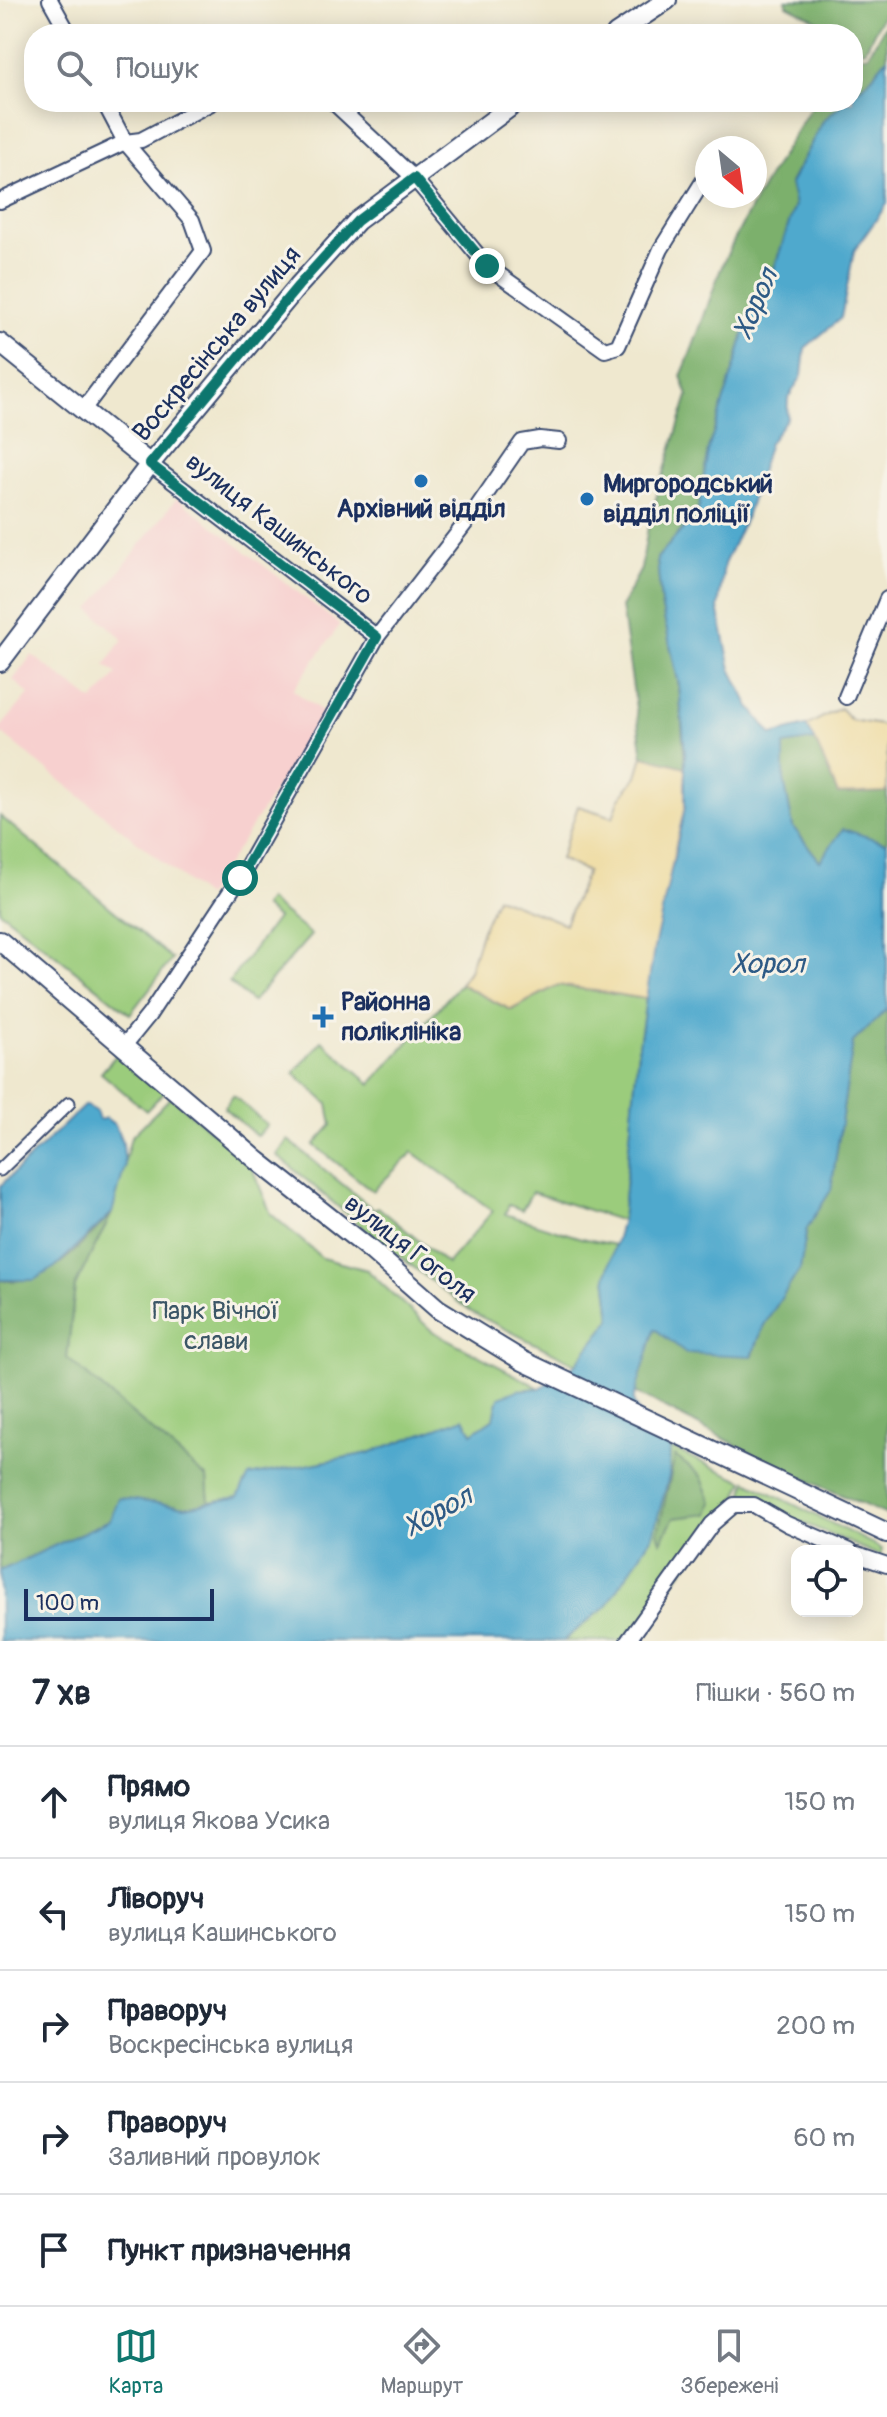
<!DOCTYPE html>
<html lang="uk">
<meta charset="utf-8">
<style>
:root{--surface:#fff;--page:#f2f2f3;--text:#1f2937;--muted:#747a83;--line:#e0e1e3;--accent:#0f766e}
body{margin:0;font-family:Pangolin,sans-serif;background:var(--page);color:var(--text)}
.controls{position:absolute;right:24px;bottom:24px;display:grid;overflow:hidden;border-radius:16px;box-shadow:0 4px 20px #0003}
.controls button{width:72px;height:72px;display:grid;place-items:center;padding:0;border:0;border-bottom:2px solid var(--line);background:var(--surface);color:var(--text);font:40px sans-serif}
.compass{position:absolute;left:695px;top:136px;width:72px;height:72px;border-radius:50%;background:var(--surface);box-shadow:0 4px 20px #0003;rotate:151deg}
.scale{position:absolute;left:24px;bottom:20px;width:190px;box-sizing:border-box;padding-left:8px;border:4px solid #1b2f5e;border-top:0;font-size:22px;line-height:28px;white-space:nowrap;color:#1b2f5e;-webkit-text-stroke:6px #f7f3e8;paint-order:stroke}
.stop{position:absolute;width:24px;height:24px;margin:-18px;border:6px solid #0f766e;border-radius:50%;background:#fff}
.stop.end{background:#0f766e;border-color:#fff;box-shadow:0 2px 8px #0008}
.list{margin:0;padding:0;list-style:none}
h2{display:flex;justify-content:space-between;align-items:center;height:104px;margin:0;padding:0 32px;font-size:34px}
h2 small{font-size:26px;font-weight:400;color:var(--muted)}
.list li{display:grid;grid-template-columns:52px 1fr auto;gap:24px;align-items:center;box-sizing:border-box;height:112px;padding:0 32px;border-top:2px solid var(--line)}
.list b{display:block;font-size:30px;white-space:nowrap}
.list p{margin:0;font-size:26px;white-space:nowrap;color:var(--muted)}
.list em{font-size:26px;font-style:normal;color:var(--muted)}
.icon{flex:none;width:44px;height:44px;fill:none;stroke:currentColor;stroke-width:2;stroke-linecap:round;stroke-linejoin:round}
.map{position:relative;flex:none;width:887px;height:1641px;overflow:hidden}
.search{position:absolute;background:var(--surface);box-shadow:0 4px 20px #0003;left:24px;right:24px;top:24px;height:88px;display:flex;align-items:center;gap:20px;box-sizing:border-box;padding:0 28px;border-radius:32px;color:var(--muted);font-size:30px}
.sheet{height:664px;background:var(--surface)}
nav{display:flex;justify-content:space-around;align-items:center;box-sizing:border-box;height:112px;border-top:2px solid var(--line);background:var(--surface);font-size:22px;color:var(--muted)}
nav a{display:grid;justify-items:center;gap:4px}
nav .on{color:var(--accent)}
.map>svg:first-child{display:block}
.built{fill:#f7d0cf}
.green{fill:#9bcc7c;stroke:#5b7e6d;stroke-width:2}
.forest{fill:#7cb06c;stroke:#4c7065;stroke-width:2}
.sand{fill:#eeda9e;stroke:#84847e;stroke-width:2}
.water{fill:#4fa9cd;stroke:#356c96;stroke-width:2}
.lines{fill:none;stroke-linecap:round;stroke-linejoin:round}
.pedestrian-casing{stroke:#3b4b6f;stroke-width:15}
.minor-casing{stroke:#3b4b6f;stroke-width:18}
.tertiary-casing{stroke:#3b4b6f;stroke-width:22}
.pedestrian{stroke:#fff;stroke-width:11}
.minor{stroke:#fff;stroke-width:14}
.tertiary{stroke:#fff;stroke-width:18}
.route{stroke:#0f766e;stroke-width:10}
.poi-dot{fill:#1f6fb2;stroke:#f7f3e8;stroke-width:3}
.labels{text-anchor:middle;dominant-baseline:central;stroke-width:6;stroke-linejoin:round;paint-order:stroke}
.street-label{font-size:26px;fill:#1b2f5e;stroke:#f7f3e8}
.poi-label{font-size:26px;font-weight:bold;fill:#1b2f5e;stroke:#f7f3e8;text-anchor:start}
.park-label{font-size:26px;fill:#3b5666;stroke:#f7f3e8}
.water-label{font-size:28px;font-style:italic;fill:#2d5a85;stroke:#f7f3e8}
</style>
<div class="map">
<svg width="887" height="1641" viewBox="0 0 887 1641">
<rect width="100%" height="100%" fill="#f7f3e8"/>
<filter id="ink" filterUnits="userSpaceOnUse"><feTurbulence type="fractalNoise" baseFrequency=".0125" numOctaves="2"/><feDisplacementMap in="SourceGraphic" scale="16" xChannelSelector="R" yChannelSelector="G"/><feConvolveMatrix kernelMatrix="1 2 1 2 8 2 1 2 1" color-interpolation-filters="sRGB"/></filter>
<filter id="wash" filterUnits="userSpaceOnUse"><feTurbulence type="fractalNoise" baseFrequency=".006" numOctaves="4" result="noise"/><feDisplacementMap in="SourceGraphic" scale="32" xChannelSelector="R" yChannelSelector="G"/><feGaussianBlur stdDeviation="1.8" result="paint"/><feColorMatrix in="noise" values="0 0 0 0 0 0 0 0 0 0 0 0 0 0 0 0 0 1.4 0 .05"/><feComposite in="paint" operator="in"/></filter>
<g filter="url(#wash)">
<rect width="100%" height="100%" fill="#efe8cf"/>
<polygon class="built" points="177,498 340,625 293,690 323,712 316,727 206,897 0,732 0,728 29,694 13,680 32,655 93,701 117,674 105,665 123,639 90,609"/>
<g class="green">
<polygon points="0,816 172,959 130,1014 0,911"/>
<polygon points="268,900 311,935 252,1002 229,982 277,918 263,907"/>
<polygon points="460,984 511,1010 558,985 646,999 638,1051 622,1221 532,1192 522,1210 509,1205 505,1214 581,1238 615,1245 606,1276 611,1319 576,1364 471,1312 362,1227 277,1155 288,1140 374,1210 378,1207 447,1264 493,1211 413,1152 373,1191 314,1145 332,1125 328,1104 294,1073 322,1041 371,1084"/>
<polygon points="118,1053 165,1091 146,1111 101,1073"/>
<polygon points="233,1095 267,1125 257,1136 224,1108"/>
<polygon points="171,1097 250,1163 271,1214 322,1258 367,1270 432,1331 540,1388 518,1390 495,1417 471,1434 464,1419 369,1453 250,1476 238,1497 209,1502 207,1478 0,1406 67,1358 75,1286 112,1213 131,1137"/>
<polygon points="670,1448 744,1481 734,1505 628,1641 563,1641 607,1606 669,1476"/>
<polygon points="747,1481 873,1544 882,1550 880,1556 743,1497"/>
</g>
<g class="forest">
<polygon points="786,0 887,0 887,7 865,50 853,49 853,34 826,34 827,25 787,5"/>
<polygon points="887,22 887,58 868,81 853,94 853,59 859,55 868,55"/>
<path d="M 814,102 L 844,102 L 823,121 L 790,183 L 795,205 L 771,278 L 750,310 L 738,356 L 708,450 L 698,512 L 657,558 L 661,604 L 679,685 L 685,767 L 643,756 L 621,607 L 641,569 L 649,521 L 688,396 L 681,376 C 696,342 707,306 720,271 C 743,215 783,154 814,102 Z"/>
<polygon points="815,740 838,794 884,792 887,789 887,843 881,841 820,861 793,827 784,780 784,744"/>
<polygon points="887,1009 887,1515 782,1469 635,1392 655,1328 753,1355 764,1325 800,1269 807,1228 831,1190 853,1042"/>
<path d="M 112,1213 L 75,1286 L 67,1358 L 207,1478 L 209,1502 L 186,1507 L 119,1498 L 110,1520 L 0,1571 L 0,1280 C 49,1288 81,1244 112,1213 Z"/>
<polygon points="675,1456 701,1476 712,1502 708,1514 674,1518 661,1542 658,1532"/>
</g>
<g class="sand">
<polygon points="840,708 851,720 887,726 887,789 885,792 838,794 815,740 806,726"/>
<polygon points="643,756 685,767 685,807 676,844 646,999 558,985 511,1010 460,984 469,971 482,930 497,897 565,924 587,872 560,859 578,806 613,817 619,800 637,776"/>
</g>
<g class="water">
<polygon points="887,58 887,204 854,251 841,318 805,348 802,376 788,398 787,418 769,443 747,515 724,564 718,608 731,669 750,707 772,735 806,726 815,740 784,745 784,780 793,827 820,861 843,829 887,843 887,1009 853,1042 831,1190 807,1228 800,1269 764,1325 752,1356 686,1353 655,1329 633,1401 646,1427 670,1448 669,1476 653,1535 607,1606 563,1641 0,1641 0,1571 110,1520 119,1498 186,1507 238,1497 249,1476 369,1453 464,1418 472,1433 494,1418 499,1397 518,1390 540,1388 576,1364 611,1319 606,1276 622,1220 638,1051 654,948 685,807 685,753 679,685 661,604 657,558 698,512 708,450 738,356 750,310 771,278 795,205 790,184 823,121 844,102 853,102 853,94 868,81"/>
<polygon points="85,1105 96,1111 99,1120 106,1118 115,1125 123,1144 125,1166 112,1213 55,1267 34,1280 0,1280 0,1186"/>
</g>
</g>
<g filter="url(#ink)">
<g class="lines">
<g class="pedestrian-casing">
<polyline id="pedestrian" points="0,1170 69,1103"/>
</g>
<g class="minor-casing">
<g id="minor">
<polyline points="50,0 69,34"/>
<polyline points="333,102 414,178 487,266 605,350 618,346 661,249 707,175"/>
<polyline points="0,201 125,142 141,140 213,102"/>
<polyline points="82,411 203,251 192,220 125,142 104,102"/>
<polyline points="150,464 377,637"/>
<polyline points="846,697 887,599"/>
<polyline points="123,1047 149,1015 246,868 377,637 471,516 522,442 540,439 559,441"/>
<polyline points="857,1555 887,1565"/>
<polyline points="628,1641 712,1524 734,1505 754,1505 787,1524 849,1551"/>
</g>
</g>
<g class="tertiary-casing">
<g id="tertiary">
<polyline points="616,34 667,0"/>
<polyline points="0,343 150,464"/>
<polyline points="0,662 150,464 298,286 357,221 517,102"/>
<polyline points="0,941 258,1161 372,1251 438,1309 523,1361 887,1533"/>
</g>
</g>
<use href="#pedestrian" class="pedestrian"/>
<use href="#minor" class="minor"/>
<use href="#tertiary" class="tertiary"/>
</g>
</g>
<g class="lines" filter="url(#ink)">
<polyline class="route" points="240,878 377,637 150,464 298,286 357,221 414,178 487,266"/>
</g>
<g class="poi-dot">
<circle cx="421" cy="481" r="8"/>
<circle cx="587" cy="499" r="8"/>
<path d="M319 1005h8v8h8v8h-8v8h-8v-8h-8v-8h8z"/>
</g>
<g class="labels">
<g class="street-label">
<text transform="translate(217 344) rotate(-50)">Воскресінська вулиця</text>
<text transform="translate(279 529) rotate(38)">вулиця Кашинського</text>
<text transform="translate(410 1249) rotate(38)">вулиця Гоголя</text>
</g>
<g class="poi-label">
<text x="603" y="484">Миргородський<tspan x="603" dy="30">відділ поліції</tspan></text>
<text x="421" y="509" text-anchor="middle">Архівний відділ</text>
<text x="341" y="1002">Районна<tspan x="341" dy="30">поліклініка</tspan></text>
</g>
<g class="park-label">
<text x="216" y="1311">Парк Вічної<tspan x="216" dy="30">слави</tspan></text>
</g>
<g class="water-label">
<text transform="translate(756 304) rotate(-67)">Хорол</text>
<text x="768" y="964">Хорол</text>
<text transform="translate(438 1512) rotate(-29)">Хорол</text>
</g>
</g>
</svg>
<div class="controls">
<button><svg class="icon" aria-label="locate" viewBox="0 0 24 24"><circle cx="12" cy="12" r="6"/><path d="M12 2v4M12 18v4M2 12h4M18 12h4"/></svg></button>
</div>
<svg class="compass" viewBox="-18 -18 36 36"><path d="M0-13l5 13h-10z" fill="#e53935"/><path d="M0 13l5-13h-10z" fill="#747a83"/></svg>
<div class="scale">100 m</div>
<div class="stop" style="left:240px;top:878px"></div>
<div class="stop end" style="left:487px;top:266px"></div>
<div class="search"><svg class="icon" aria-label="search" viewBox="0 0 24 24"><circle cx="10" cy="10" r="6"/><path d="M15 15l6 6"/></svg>Пошук</div>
</div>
<section class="sheet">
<h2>7 хв<small>Пішки · 560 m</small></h2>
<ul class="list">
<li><svg class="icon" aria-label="ahead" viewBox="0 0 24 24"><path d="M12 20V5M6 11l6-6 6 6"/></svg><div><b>Прямо</b><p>вулиця Якова Усика</p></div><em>150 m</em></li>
<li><svg class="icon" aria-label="left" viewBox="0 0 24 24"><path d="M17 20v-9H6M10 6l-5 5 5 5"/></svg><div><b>Ліворуч</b><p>вулиця Кашинського</p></div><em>150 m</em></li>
<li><svg class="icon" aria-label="right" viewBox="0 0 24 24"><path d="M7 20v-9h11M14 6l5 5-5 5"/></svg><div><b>Праворуч</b><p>Воскресінська вулиця</p></div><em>200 m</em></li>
<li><svg class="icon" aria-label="right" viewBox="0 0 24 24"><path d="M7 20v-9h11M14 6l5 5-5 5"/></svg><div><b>Праворуч</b><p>Заливний провулок</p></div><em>60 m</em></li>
<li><svg class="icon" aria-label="arrive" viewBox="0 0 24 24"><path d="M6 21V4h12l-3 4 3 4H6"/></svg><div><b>Пункт призначення</b></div></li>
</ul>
</section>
<nav>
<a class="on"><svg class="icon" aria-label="map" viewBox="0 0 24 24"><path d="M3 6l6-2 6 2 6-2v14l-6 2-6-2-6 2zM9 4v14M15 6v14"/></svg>Карта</a>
<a><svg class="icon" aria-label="directions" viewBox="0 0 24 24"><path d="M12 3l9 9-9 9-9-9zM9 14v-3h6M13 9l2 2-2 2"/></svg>Маршрут</a>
<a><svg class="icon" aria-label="saved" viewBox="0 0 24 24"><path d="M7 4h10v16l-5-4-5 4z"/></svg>Збережені</a>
</nav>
